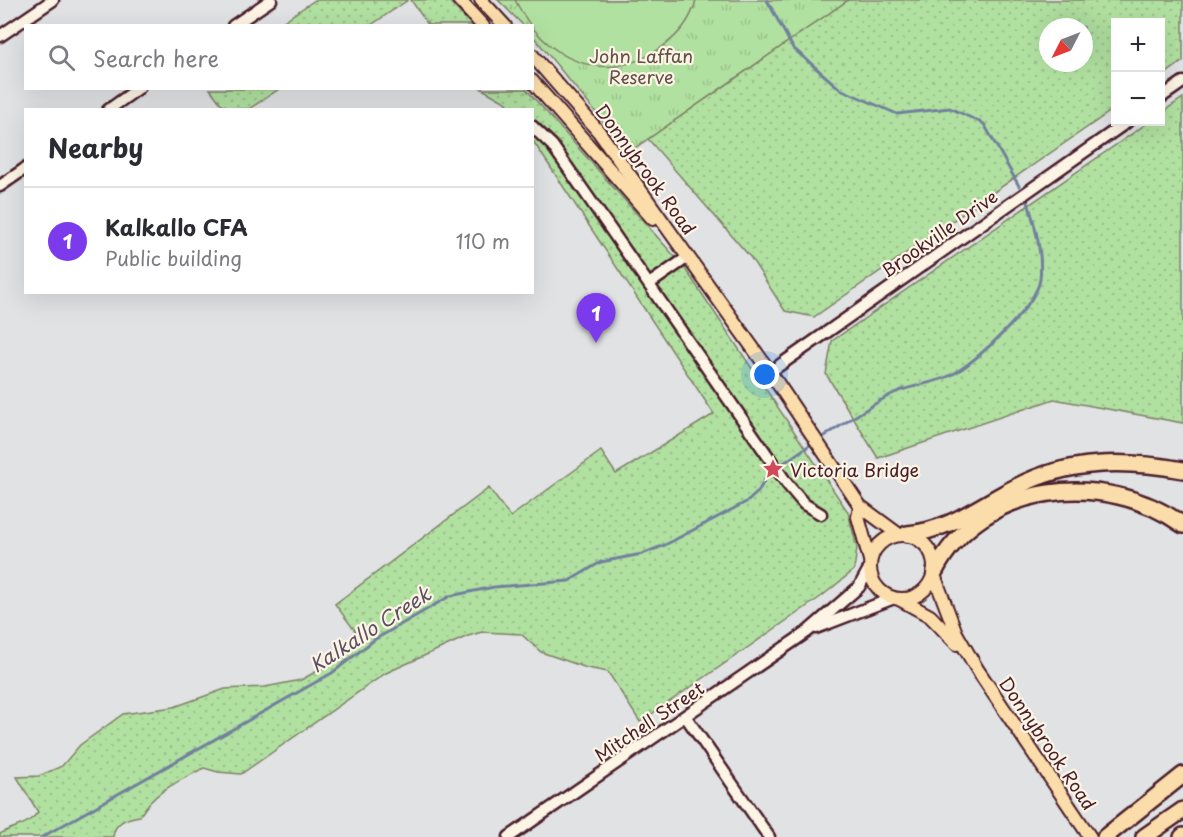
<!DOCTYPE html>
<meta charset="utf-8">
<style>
:root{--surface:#fff;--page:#f7f7f7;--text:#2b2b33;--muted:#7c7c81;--line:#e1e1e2;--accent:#7c3aed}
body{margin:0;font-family:"Playpen Sans",sans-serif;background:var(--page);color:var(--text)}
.controls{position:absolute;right:18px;top:18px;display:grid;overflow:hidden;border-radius:0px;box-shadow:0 6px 24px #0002}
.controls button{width:54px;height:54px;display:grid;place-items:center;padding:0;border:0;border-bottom:2px solid var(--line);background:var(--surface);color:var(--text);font:30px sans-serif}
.compass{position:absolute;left:1039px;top:18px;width:54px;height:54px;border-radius:50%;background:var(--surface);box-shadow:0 6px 24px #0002;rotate:228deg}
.you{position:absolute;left:765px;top:375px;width:21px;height:21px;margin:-15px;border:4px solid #fff;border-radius:50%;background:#1a73e8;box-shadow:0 0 0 9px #1a73e833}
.badge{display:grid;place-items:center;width:39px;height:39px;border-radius:50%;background:var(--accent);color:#fff;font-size:20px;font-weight:700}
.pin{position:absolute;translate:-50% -50px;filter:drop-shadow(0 2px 3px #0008)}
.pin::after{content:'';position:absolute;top:32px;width:21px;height:18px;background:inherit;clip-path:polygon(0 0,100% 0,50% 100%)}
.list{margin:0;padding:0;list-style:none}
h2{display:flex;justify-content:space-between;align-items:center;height:78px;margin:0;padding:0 24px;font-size:26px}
h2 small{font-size:20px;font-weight:400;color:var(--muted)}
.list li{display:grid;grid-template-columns:39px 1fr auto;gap:18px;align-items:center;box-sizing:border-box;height:108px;padding:0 24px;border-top:2px solid var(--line)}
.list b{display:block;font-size:22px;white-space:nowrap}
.list p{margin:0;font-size:20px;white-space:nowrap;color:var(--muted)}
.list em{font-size:20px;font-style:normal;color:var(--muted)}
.icon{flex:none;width:33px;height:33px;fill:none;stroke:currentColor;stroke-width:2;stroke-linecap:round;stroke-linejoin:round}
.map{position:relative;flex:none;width:1183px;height:837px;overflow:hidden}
.search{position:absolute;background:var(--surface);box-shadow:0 6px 24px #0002;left:24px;top:24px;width:510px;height:66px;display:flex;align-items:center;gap:15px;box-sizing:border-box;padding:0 21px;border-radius:0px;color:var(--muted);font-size:22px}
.panel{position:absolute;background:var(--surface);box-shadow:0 6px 24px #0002;left:24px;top:108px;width:510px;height:186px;border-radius:0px}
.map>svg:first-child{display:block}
.grass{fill:url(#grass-dots);stroke:#7e8066;stroke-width:1.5;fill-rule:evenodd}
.park{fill:url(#park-tufts);stroke:#7e8066;stroke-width:1.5}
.garden{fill:#b1e1a1;stroke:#7e8066;stroke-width:1.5}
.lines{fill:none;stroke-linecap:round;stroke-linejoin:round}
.stream{stroke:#72809d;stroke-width:3}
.minor-casing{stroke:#4a1f2b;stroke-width:15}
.major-casing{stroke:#4a1f2b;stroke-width:16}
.highway-casing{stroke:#4a1f2b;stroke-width:20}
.minor{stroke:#fcf5e5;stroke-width:10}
.major{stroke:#fbddab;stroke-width:12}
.highway{stroke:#fbddab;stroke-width:15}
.labels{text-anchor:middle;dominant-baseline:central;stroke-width:4.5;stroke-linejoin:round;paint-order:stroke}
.park-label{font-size:18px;fill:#645048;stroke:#fcf5e5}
.street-label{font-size:18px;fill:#4a1f2b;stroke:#fcf5e5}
.poi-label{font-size:18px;fill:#4a1f2b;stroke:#fcf5e5;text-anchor:start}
.water-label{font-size:20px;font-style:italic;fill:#5e5064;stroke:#fcf5e5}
</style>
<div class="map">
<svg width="1183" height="837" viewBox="0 0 1183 837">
<defs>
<pattern id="grass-dots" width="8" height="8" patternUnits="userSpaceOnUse" patternTransform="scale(1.5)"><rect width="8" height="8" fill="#b1e1a1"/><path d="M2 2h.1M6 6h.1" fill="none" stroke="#9ac18b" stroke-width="1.8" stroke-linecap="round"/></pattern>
<pattern id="park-tufts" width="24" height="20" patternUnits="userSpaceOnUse" patternTransform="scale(1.5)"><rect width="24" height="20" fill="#b1e1a1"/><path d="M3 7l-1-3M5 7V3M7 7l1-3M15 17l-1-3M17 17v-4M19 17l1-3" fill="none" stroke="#9ac18b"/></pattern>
</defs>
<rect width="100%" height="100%" fill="#e0e2e4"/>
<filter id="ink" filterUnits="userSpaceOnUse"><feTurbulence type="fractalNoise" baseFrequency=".0167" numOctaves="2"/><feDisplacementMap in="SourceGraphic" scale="12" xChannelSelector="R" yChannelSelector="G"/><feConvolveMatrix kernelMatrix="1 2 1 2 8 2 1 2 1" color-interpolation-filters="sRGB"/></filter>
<g filter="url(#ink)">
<g class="grass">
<polygon points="315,0 408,0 371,25 278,25"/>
<polygon points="411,0 448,0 471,25 428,25"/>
<path d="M 848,0 L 1183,0 L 1183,61 L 1161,77 L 1160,22 L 1116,22 L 1115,108 L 814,317 L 785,311 L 751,258 L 648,139 ZM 1048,27 L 1084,27 L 1084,63 L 1048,63 Z"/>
<polygon points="210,89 279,89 249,109 225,109"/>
<path d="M 482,89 L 526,89 L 684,267 L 848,512 L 857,548 L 854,570 L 822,596 L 640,722 L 608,672 L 587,668 L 541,652 L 521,634 L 482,632 L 468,636 L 386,673 L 241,774 L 218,772 L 204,768 C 179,781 154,791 140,816 C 127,818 114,822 113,837 L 0,837 L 0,834 C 15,825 28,826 38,812 L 17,777 L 39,776 L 62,766 L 80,745 L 123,714 L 174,707 L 225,689 L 265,687 L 301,680 L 337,660 L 362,640 L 335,604 L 489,488 L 510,517 L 601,451 L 616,474 L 714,414 L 533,141 L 532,110 L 511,109 L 507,103 Z"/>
<polygon points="1183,98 1183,423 1054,399 878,458 826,374 832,341 1149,122 1160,122 1161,113"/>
</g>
<polygon class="park" points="498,0 848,0 632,150 606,125 533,36 532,26 523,25"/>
<path class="garden" d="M 515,0 L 696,0 C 691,21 679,35 662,47 C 603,88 545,60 515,0 Z"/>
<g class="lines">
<g class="stream">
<polyline points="767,0 793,48 840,89 897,114 950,108 984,124 1019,186"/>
<path d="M 820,439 C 844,424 869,406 894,393 C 914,384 937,384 955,373 C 978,360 1037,305 1040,279 C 1043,253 1035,226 1028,202"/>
<polyline points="42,837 332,673 374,640 450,596 494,587 569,581 601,562 642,554 665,545 748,501 758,492 768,474 814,442"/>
</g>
<g class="minor-casing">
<g id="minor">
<polyline points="233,26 271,0"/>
<polyline points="0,36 53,0"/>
<polyline points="1160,98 1183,82"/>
<polyline points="108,110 139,88"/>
<polyline points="532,126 552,145 788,485 804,504 821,514"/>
<polyline points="0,186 26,168"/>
<polyline points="649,284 688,257"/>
<polyline points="770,372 1127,122"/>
<polyline points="816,628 894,598"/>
<polyline points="686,717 769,837"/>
<polyline points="509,837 807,632 859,587 870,567"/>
</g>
</g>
<g class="major-casing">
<g id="major">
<polyline points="459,0 483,26"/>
<polyline points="481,0 505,26"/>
<polyline points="532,55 599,132 631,177 770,372 860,506 898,534"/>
<polyline points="532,81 653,219"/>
<polyline points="860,506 858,517 870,560"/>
<circle cx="902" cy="567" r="32"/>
<polyline points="934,575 956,633 977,669 1090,837"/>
<polyline points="899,599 930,616 957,644"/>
</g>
</g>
<g class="highway-casing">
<g id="highway">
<path d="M 907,534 C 949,531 980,505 1016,487 C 1069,459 1126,460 1183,470"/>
<path d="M 935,571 C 981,481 1106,469 1183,525"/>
<polyline points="1105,837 1183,775"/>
<polyline points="1144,837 1183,810"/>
<polyline points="1182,837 1183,836"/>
</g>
</g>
<use href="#minor" class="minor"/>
<use href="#major" class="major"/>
<use href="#highway" class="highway"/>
</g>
</g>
<defs>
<g id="sight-bare" transform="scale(1.62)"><path d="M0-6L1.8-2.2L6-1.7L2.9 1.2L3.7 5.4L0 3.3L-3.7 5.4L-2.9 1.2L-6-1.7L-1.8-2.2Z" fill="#d1495b" stroke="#fcf5e5" stroke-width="2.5" paint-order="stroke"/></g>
</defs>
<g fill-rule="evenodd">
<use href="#sight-bare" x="773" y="469"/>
</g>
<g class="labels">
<g class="park-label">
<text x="641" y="55">John Laffan<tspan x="641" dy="21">Reserve</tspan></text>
</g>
<g class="street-label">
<text transform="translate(646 169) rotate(54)">Donnybrook Road</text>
<text transform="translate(939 233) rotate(-35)">Brookville Drive</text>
<text transform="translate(649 721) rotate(-34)">Mitchell Street</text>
<text transform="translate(1048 743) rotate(56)">Donnybrook Road</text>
</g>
<g class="poi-label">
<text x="790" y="469">Victoria Bridge</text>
</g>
<g class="water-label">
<text transform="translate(370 629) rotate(-33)">Kalkallo Creek</text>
</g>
</g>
</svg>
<div class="controls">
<button>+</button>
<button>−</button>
</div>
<svg class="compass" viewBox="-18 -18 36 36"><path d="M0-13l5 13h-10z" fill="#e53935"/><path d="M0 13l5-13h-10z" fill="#7c7c81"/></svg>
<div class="you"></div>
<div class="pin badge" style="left:596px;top:343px">1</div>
<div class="search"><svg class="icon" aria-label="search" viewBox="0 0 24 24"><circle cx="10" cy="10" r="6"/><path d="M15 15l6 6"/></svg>Search here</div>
<section class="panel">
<h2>Nearby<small></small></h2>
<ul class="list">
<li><span class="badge">1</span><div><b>Kalkallo CFA</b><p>Public building</p></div><em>110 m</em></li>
</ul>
</section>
</div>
